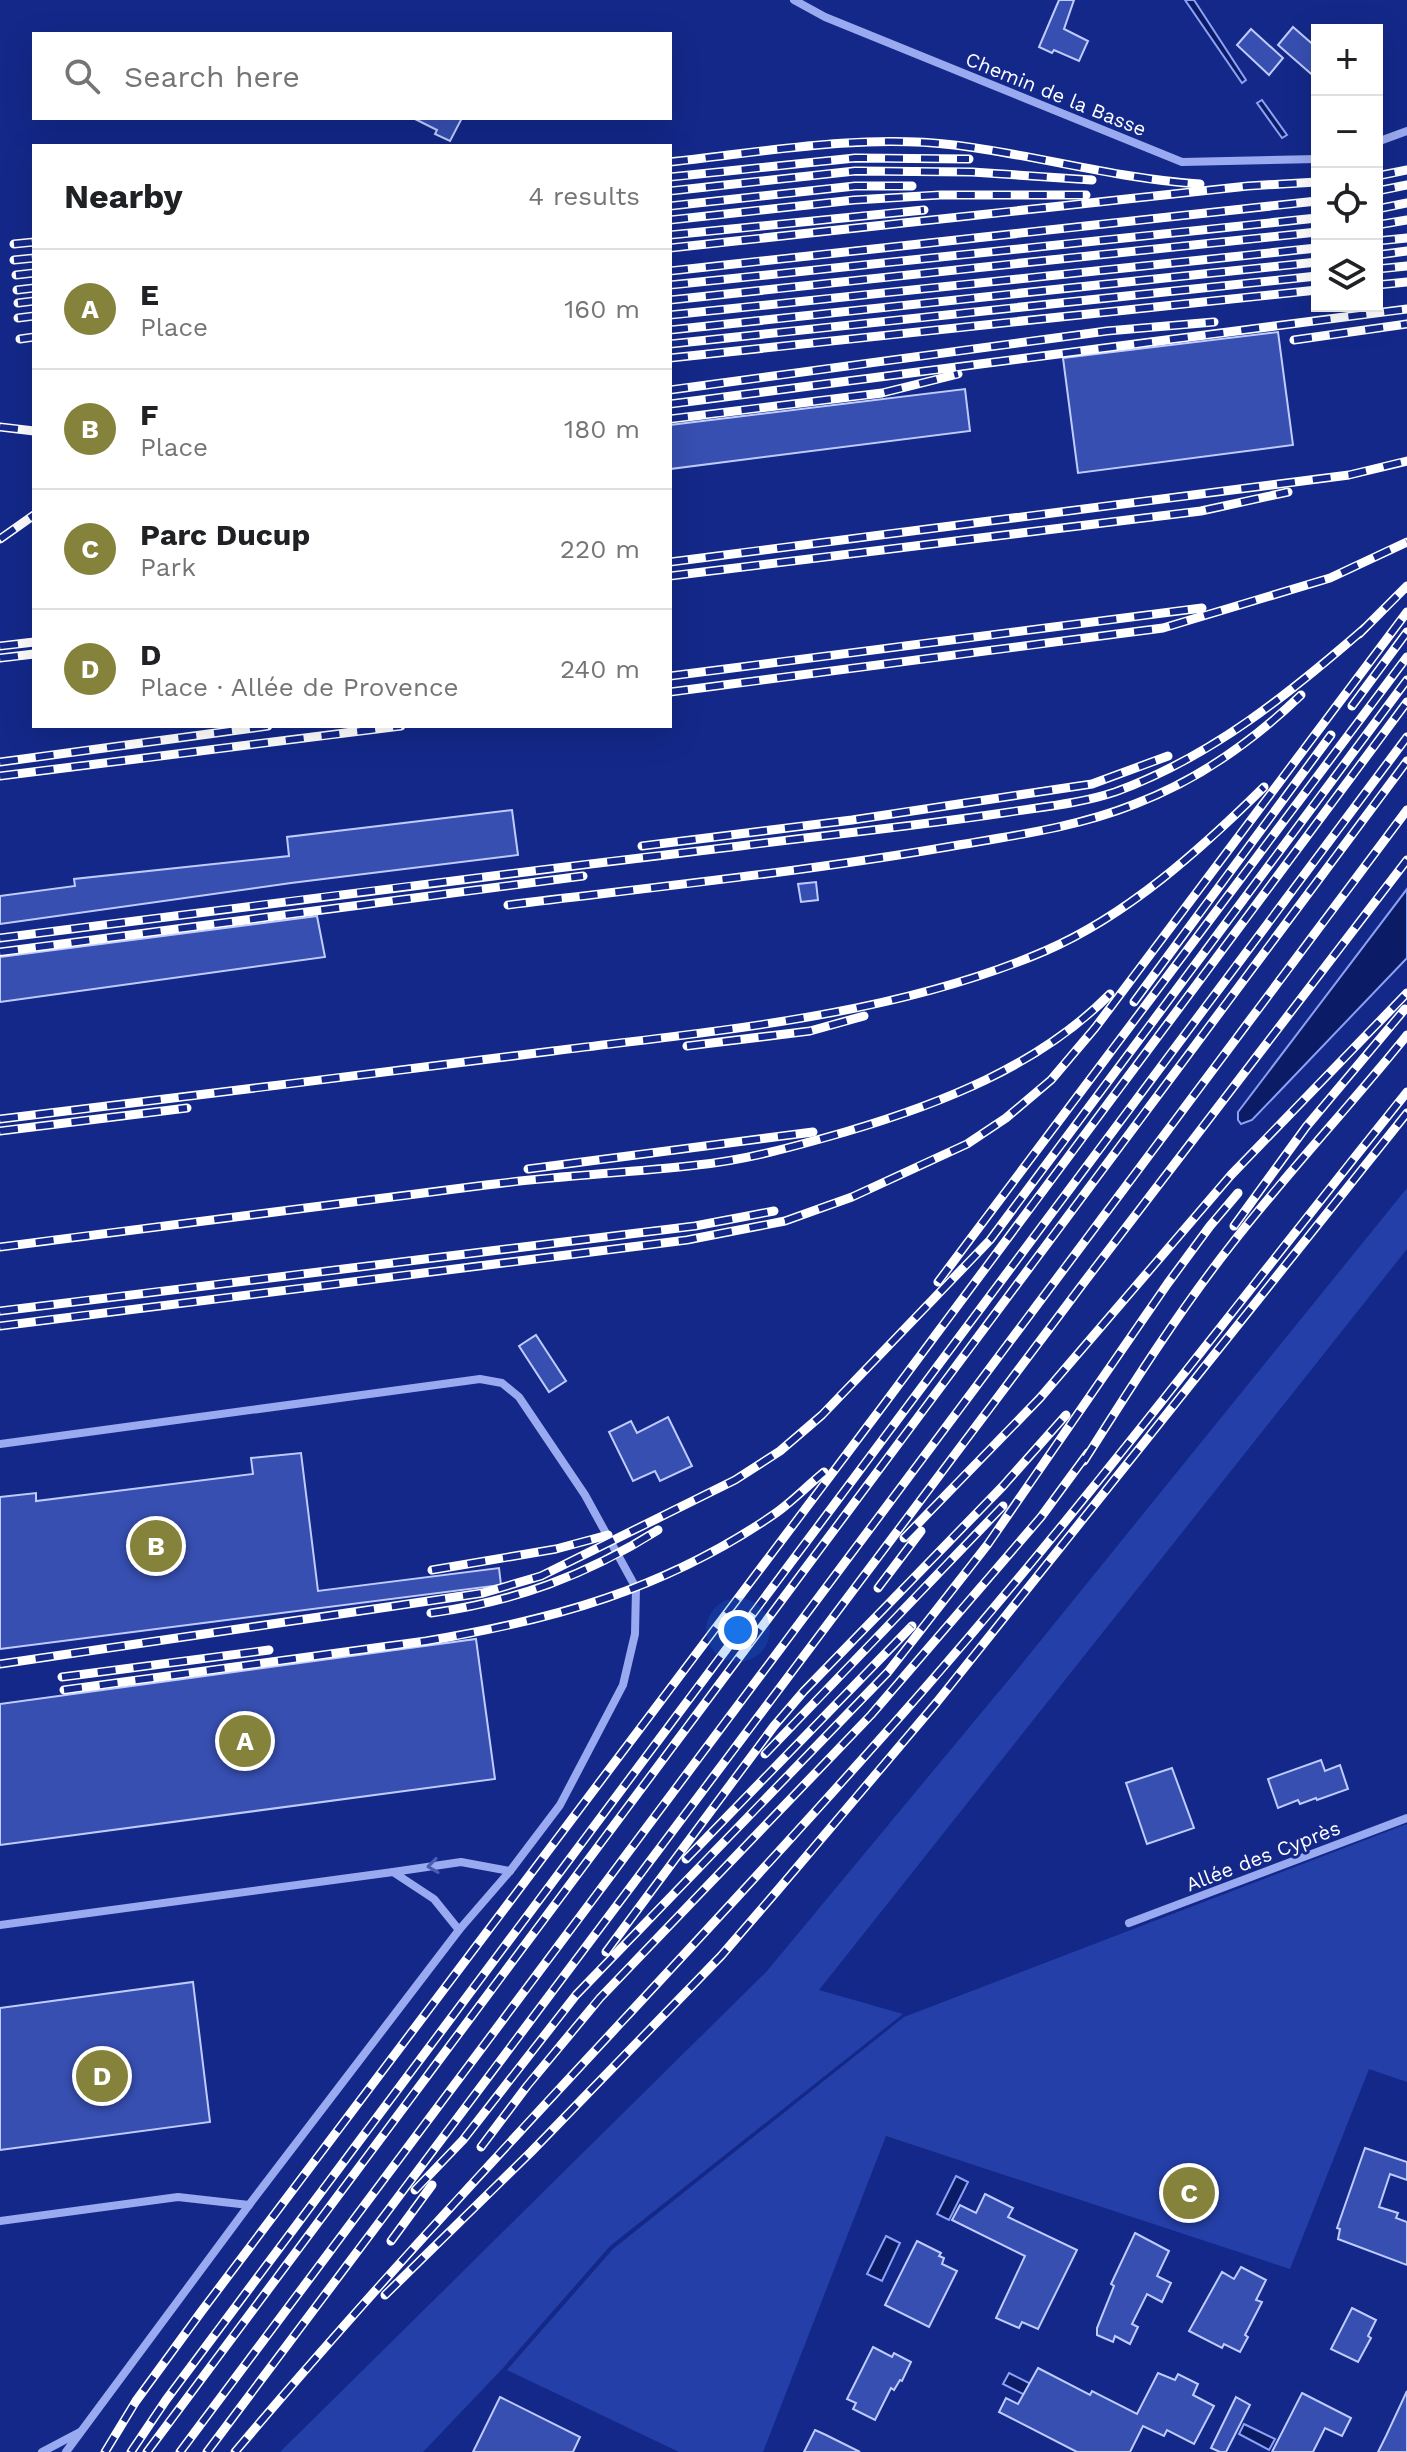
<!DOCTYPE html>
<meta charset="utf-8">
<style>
:root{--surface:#fff;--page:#f2f2f2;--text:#202124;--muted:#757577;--line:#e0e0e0;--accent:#84823b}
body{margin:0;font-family:"Work Sans",sans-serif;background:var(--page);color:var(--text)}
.controls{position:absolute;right:24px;top:24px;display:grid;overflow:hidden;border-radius:0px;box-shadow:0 8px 32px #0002}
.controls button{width:72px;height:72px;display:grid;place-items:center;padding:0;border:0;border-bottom:2px solid var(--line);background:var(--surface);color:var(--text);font:40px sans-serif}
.you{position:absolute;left:738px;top:1630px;width:28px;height:28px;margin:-20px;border:6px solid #fff;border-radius:50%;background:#1a73e8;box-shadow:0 0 0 12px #1a73e833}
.badge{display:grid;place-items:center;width:52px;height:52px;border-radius:50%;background:var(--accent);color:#fff;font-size:26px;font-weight:700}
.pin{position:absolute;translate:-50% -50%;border:4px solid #fff;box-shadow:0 2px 8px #0006}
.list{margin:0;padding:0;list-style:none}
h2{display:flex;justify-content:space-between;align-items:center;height:104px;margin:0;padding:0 32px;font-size:34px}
h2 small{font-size:26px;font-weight:400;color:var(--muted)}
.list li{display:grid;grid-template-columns:52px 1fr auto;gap:24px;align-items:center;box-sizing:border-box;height:120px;padding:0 32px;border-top:2px solid var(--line)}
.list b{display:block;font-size:30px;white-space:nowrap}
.list p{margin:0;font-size:26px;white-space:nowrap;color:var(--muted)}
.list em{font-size:26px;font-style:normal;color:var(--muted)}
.icon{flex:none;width:44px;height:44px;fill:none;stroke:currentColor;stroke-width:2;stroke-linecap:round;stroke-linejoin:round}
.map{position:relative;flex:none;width:1407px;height:2452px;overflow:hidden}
.search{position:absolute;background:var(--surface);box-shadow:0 8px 32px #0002;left:32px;top:32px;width:640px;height:88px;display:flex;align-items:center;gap:20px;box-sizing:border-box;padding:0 28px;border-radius:0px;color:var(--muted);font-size:30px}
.panel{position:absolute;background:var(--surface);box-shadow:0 8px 32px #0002;left:32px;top:144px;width:640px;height:584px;border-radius:0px}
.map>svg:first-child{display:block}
.green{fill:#253fa8}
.water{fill:#0c1b65;stroke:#8ba1f3;stroke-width:2}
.building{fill:#374fb1;stroke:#bfcbfb;stroke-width:2}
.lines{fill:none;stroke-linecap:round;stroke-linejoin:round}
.minor{stroke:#99aaf0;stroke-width:8}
.rail-casing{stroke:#fff;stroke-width:9}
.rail{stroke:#132889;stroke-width:6;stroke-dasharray:18;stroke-linecap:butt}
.oneway{stroke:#495cb2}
.labels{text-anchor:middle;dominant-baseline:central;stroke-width:6;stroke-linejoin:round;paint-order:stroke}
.street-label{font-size:20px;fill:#fff;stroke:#132889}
</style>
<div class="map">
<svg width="1407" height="2452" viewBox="0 0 1407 2452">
<rect width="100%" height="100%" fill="#132889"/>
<g class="green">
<polygon points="1407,1188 1407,1249 819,1990 903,2014 610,2246 503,2368 423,2452 280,2452 767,1971 1016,1671"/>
<polygon points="1407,1824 1407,2082 1369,2069 1290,2269 886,2136 763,2452 679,2452 507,2370 613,2249 904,2017"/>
</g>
<g class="water">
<polygon points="1185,0 1194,0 1246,80 1242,83"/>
<polygon points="1262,100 1287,135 1282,138 1257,103"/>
<polygon points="1407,889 1407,958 1252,1120 1241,1124 1238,1120 1238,1112"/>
<polygon points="956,2176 968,2182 949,2220 937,2214"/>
<polygon points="886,2236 900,2243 882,2281 867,2274"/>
<polygon points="1009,2373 1035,2386 1029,2397 1003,2384"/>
<polygon points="1244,2424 1275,2439 1269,2450 1239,2434"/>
</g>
<g class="building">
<polygon points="1059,0 1074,0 1064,29 1088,41 1079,61 1054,50 1052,53 1039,47"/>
<polygon points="1293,27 1317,48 1317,79 1278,45"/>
<polygon points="1251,29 1283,58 1269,75 1237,45"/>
<polygon points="413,118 462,118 450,141 435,134 437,130"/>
<polygon points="1278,332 1293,445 1078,473 1063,358"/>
<polygon points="965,389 970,431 670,469 670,425"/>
<polygon points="512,810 518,855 291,883 0,924 0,896 75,886 74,879 289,856 287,837"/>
<polygon points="816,882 818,900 801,902 798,884"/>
<polygon points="317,916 325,957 0,1002 0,957"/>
<polygon points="536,1335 566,1381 549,1392 519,1346"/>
<polygon points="668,1417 692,1466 660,1481 655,1471 633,1481 609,1432 631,1421 637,1433"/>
<polygon points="301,1453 318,1591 499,1568 501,1585 0,1649 0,1497 36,1493 36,1501 253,1474 251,1458"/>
<polygon points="476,1639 495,1779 0,1845 0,1704"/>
<polygon points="1321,1760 1325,1771 1340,1765 1348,1789 1317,1800 1316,1798 1300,1804 1298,1800 1278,1808 1268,1779"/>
<polygon points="1172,1768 1194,1828 1147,1844 1126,1783"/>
<polygon points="193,1982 210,2122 0,2150 0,2008"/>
<polygon points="1365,2148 1407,2162 1407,2180 1390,2174 1379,2207 1398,2213 1396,2218 1407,2222 1407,2265 1338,2239 1340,2229 1337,2228"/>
<polygon points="985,2194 1013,2208 1008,2217 1077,2250 1038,2329 1022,2322 1019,2328 996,2318 1025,2256 952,2220 960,2205 976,2213"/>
<polygon points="1135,2233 1169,2251 1157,2276 1171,2283 1162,2302 1147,2294 1132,2324 1138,2327 1130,2344 1115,2336 1113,2342 1097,2335 1097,2328 1114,2286 1111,2284"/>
<polygon points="917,2241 941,2253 939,2256 944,2258 942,2264 957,2271 929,2327 885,2305"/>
<polygon points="1241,2267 1266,2280 1256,2300 1262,2302 1245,2335 1248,2337 1240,2352 1224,2344 1222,2348 1189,2331 1222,2272 1234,2279"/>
<polygon points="1352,2308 1376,2320 1368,2336 1371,2338 1358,2362 1331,2349"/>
<polygon points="873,2347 892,2357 894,2353 911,2362 902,2381 900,2380 894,2390 891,2388 875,2420 853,2409 856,2403 847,2399"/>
<polygon points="1038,2368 1090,2395 1092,2391 1137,2414 1158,2373 1175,2380 1178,2374 1198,2384 1193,2395 1214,2406 1194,2444 1167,2430 1164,2436 1143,2426 1130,2452 1077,2452 999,2412 1006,2398 1018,2404"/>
<polygon points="1407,2391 1407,2452 1378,2452 1386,2436"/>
<polygon points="1302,2393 1351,2418 1342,2436 1325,2428 1313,2452 1272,2452"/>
<polygon points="500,2397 580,2437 573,2452 473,2452"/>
<polygon points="1236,2397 1250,2405 1226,2452 1220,2452 1211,2448"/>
<polygon points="815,2430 826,2435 860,2452 804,2452"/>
</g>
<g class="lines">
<g class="minor">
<polyline points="794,0 825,17 1182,162 1317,159"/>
<polyline points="1377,142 1407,131"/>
<polyline points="0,1444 480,1379 502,1383 519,1397 585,1495 636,1588 635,1634 623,1685 560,1805 510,1871 459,1930 249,2205 66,2452"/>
<polyline points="1129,1923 1407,1818"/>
<polyline points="0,1925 393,1872"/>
<polyline points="459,1930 434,1899 393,1872 461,1862 510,1871"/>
<polyline points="0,2221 178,2197 249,2205"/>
<polyline points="42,2452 80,2432"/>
</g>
<g class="rail-casing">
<g id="rail">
<path d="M 670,162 C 763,152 860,134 954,145 C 1037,155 1117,179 1200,184"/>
<polyline points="1377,176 1407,170"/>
<polyline points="670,177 855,158 969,159"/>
<polyline points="670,191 855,171 972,172 1092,180"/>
<polyline points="1377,191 1407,185"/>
<polyline points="670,206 855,186 912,186"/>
<polyline points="1377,209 1407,203"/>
<polyline points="670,220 854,200 940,195 1086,195"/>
<polyline points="1377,225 1407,220"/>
<polyline points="670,235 924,210"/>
<polyline points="1377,241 1407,238"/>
<polyline points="14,244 34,242"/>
<polyline points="670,248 1248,186 1317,182"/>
<polyline points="1377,255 1407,251"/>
<polyline points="14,260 34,258"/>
<polyline points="1377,269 1407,266"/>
<polyline points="670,271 1317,201"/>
<polyline points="16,275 34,273"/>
<polyline points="670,285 1317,218"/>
<polyline points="1377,285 1407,282"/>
<polyline points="17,290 34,288"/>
<polyline points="670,300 1317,232"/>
<polyline points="18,303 34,301"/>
<polyline points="670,315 1317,248"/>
<polyline points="18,318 34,316"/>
<polyline points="670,330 1317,262"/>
<polyline points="20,339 34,337"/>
<polyline points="1294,340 1407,324"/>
<polyline points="670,344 1317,276"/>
<polyline points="670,358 1317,290"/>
<polyline points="670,390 1107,331 1214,322"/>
<polyline points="670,404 1407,309"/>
<polyline points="670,419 882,393 958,374"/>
<polyline points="0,427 34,431"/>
<polyline points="0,539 34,515"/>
<polyline points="670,562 1349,475 1407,461"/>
<polyline points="670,576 1201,511 1288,492"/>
<polyline points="1359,634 1407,586"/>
<polyline points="0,646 34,642"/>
<polyline points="0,658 34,654"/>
<polyline points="670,676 1202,608"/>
<polyline points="670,692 1163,628 1330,578 1407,542"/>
<polyline points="1352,706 1407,632"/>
<polyline points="0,762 268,726"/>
<polyline points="0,776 401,726"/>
<polyline points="642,846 852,820 1092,784 1168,756"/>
<path d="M 508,905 C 655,887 802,872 947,847 C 1010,836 1075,828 1135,804 C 1198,780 1253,741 1301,695"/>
<path d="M 0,938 C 246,907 493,875 740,846 C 827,835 915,826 1003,813 C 1040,807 1079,804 1115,792 C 1211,757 1289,694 1365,628"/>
<polyline points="0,952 583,876"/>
<polyline points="1134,1002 1331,735"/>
<polyline points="687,1046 810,1031 864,1016"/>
<path d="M 0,1119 C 184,1097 369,1074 553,1051 C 715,1031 894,1016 1045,951 C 1128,915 1200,850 1264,787"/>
<polyline points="0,1131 187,1108"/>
<polyline points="528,1169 813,1132"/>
<polyline points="1234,1226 1306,1127 1405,1009"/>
<path d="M 0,1247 C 162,1226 324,1206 486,1185 C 556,1176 627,1173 697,1165 C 747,1160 796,1146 845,1132 C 940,1104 1039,1066 1110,994"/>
<polyline points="938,1282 1407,657"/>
<polyline points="0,1311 695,1226 774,1211"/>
<polyline points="0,1326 687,1240 785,1221 852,1197 967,1144 1006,1118 1051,1080 1095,1028 1407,612"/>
<path d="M 1084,1461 C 1131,1387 1177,1314 1231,1245 C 1287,1173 1350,1106 1407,1035"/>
<polyline points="904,1538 1040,1398 1231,1175 1407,993"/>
<polyline points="432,1570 556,1549 608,1535"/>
<polyline points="878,1588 921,1531"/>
<path d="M 431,1613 C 516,1601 585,1576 658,1530"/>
<polyline points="0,1664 483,1593 541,1576 735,1480 780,1451 822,1415 990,1240 1407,680"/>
<polyline points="62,1677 269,1650"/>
<path d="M 64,1690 L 426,1641 C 553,1620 665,1589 773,1515 C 791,1503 807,1486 824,1472"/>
<polyline points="765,1754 1003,1506"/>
<polyline points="686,1859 912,1626"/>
<polyline points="606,1952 774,1726 804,1691 1003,1486 1066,1415"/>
<polyline points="481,2147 527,2086 600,1998 871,1715 1041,1517 1088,1453"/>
<polyline points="415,2190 463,2140 576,1995 888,1672 988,1544 1168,1283 1210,1226 1238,1193"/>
<polyline points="391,2241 432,2185"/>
<polyline points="385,2295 531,2152 721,1956 777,1891 937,1702 1407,1113"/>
<polyline points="105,2452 136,2401 201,2312 885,1403 1407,702"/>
<polyline points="131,2452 166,2400 1407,737"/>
<polyline points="147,2452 1407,761"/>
<polyline points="180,2452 1407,810"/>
<polyline points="207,2452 1085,1281 1407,860"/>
<path d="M 235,2452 C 454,2192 695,1951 919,1695 C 1089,1501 1245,1293 1407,1092"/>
</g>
</g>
<use href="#rail" class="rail"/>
</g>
<defs><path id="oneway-chevron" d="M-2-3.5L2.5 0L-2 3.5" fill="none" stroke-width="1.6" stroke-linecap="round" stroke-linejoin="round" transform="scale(2)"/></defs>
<use class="oneway" href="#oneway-chevron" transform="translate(433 1866) rotate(172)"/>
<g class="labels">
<g class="street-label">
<text transform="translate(1056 94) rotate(22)">Chemin de la Basse</text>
<text transform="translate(1263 1856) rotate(-21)">Allée des Cyprès</text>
</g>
</g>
</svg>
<div class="controls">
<button>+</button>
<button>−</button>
<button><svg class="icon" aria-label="locate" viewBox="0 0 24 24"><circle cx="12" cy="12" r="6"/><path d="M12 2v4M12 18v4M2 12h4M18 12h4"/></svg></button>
<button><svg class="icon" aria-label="layers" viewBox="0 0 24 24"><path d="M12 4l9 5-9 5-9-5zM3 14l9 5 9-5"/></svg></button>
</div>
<div class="you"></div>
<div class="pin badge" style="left:245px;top:1741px">A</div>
<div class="pin badge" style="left:156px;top:1546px">B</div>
<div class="pin badge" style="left:1189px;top:2193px">C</div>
<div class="pin badge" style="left:102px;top:2076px">D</div>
<div class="search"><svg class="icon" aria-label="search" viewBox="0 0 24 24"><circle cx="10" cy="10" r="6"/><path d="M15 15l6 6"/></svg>Search here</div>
<section class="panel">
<h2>Nearby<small>4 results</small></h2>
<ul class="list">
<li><span class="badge">A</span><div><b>E</b><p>Place</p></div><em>160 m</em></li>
<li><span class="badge">B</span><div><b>F</b><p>Place</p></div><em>180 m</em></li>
<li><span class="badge">C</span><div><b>Parc Ducup</b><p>Park</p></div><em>220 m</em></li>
<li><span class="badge">D</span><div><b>D</b><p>Place · Allée de Provence</p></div><em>240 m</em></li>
</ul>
</section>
</div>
